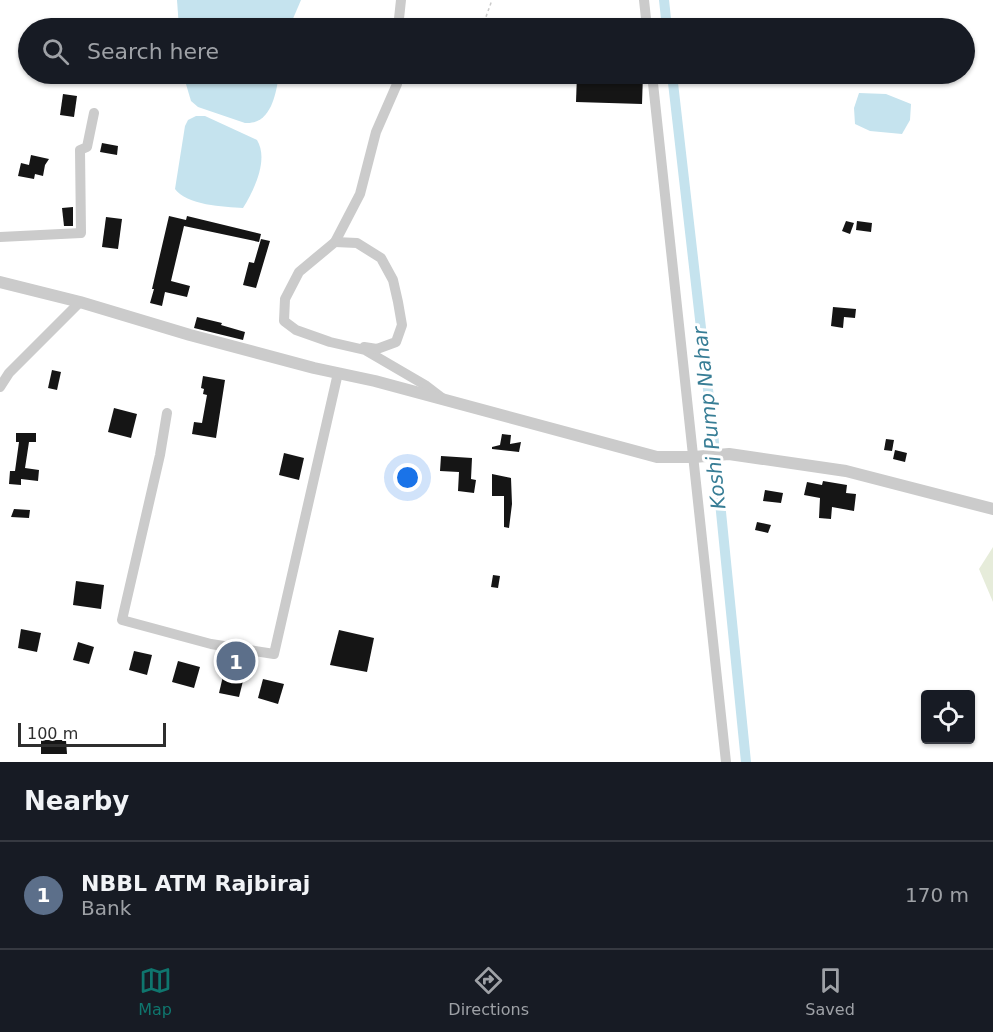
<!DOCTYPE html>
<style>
:root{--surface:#171b24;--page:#20242c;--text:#f1f3f6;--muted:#9ea1a6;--line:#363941;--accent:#0f766e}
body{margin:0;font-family:"DejaVu Sans",sans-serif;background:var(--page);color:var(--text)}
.controls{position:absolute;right:18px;bottom:18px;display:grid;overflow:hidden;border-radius:6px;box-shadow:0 2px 4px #0004}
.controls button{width:54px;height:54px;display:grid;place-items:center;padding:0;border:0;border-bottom:2px solid var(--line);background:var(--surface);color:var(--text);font:30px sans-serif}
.scale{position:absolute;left:18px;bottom:15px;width:148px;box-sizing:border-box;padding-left:6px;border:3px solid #2e2e2e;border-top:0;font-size:16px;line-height:21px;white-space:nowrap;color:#2e2e2e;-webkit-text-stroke:4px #fff;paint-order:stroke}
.you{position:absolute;left:408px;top:478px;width:21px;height:21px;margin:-15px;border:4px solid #fff;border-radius:50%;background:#1a73e8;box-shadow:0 0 0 9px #1a73e833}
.badge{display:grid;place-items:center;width:39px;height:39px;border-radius:50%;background:var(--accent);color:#fff;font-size:20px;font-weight:700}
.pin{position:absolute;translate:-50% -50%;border:3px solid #fff;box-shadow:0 2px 6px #0006}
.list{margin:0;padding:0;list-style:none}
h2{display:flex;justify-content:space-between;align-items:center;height:78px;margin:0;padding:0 24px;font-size:26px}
h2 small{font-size:20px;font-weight:400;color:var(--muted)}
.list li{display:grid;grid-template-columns:39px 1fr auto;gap:18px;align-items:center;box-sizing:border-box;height:108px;padding:0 24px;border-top:2px solid var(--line)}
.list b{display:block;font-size:22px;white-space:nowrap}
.list p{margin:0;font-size:20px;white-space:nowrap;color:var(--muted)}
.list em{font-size:20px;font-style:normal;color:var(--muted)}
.icon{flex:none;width:33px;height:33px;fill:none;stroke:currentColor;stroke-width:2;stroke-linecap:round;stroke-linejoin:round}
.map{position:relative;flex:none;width:993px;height:762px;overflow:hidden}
.search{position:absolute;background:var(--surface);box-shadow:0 2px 4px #0004;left:18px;right:18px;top:18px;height:66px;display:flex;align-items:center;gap:15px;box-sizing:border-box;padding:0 21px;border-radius:33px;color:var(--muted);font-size:22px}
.sheet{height:186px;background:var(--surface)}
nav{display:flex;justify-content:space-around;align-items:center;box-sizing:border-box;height:84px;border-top:2px solid var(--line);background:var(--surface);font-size:16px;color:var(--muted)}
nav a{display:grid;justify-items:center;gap:3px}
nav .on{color:var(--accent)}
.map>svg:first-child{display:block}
.green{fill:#e6ecda}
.water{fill:#c5e3ee}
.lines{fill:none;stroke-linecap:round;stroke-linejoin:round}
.canal{stroke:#c5e3ee;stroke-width:10}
.building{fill:#151515}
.path{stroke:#cbcbcb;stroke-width:1.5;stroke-dasharray:3 3;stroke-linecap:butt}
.minor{stroke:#cbcbcb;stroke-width:10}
.tertiary{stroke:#cbcbcb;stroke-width:12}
.labels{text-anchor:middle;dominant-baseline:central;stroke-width:6;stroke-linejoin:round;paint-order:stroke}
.water-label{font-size:20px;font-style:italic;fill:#377d95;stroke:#fff}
</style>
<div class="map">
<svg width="993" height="762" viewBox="0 0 993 762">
<rect width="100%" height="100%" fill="#fff"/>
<polygon class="green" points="993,547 993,602 979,569"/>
<g class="water">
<polygon points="177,0 301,0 289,28 179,28"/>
<path d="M 183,74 L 279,74 C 276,94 271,125 245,123 L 198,107 L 191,101 Z"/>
<polygon points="859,93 886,94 911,104 910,120 902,134 870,131 855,124 854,108"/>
<path d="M 196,116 L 205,116 L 257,140 C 269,160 254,190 243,208 C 224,207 186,205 175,189 L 185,126 L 188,120 Z"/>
</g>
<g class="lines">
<g class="canal">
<polyline points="664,0 667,28"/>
<polyline points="672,74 714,442 746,762"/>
</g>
</g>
<g class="building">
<polygon points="577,74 643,74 642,104 576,102"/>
<polygon points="63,94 77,96 74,117 60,115"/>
<polygon points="102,143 118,146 117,155 100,152"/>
<polygon points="31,155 49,159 45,165 43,176 35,174 34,179 18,176 21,163 29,165"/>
<polygon points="73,207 73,226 64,226 62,208"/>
<polygon points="169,216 186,220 187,216 261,234 259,242 184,226 171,281 190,286 187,297 165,292 162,306 150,303 154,289 152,289"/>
<polygon points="106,217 122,219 118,249 102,247"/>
<polygon points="846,221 854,223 850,234 842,231"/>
<polygon points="857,221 872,223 871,232 856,230"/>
<polygon points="261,239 270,241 256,288 243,285 249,262 254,263"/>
<polygon points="833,307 856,309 855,318 844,317 843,328 831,326"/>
<polygon points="197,317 222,323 221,325 245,332 243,340 194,328"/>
<polygon points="52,370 61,372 57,390 48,388"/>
<polygon points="203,376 225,380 216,438 192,434 194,422 202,423 207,395 203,394 204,389 201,388"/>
<polygon points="114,408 137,414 131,438 108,432"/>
<polygon points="16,433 36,433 36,442 29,442 25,468 39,470 38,481 21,479 21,485 9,484 10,471 15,471 19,442 16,442"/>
<polygon points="502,434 511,435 510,444 521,442 519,452 492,449 492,447 500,445"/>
<polygon points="886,439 894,440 892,451 884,450"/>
<polygon points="895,450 907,453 905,462 893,459"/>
<polygon points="284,453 304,458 299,480 279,475"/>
<polygon points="441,456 472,458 471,479 476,480 474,493 458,491 459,472 440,471"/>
<polygon points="492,474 511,478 512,504 509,528 504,527 504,496 492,496"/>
<polygon points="823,481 847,485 846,493 856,494 854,511 832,507 831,519 819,518 820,498 804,495 807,482 822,485"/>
<polygon points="765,490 783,493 781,503 763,501"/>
<polygon points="14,509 30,510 29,518 11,517"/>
<polygon points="757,522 771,525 768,533 755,530"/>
<polygon points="493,575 500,576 498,588 491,587"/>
<polygon points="76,581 104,585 101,609 73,605"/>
<polygon points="21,629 41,633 37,652 18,648"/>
<polygon points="339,630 374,638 367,672 330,665"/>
<polygon points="78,642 94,647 89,664 73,660"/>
<polygon points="134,651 152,655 147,675 129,670"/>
<polygon points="178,661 200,667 194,688 172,682"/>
<polygon points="224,672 244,677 239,697 219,693"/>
<polygon points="263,679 284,684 278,704 258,698"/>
<polygon points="41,740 66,740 67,754 41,754"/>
</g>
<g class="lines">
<polyline class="path" points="482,28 492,0"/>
<g class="minor">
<polyline points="644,0 647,28"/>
<polyline points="398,28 401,0"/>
<polyline points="398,74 397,84 376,132 360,194 335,242 299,272 285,299 284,321 296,330 330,342 365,350 425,385 442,398"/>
<polyline points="652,74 726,762"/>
<polyline points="0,237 81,233 80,150 87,147 94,113"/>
<polyline points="335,242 357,243 381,258 393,280 398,302 402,325 396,342 377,349 364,347"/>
<polyline points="0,387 9,373 80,302"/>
<polyline points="167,413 160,455 122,620 211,644 274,654 338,373"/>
</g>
<polyline class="tertiary" points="0,282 80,302 190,335 314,368 375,381 657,457 694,457 729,454 846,471 993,509"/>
</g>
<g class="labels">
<g class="water-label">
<text transform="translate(709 418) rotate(-96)">Koshi Pump Nahar</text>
</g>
</g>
</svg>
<div class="controls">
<button><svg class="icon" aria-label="locate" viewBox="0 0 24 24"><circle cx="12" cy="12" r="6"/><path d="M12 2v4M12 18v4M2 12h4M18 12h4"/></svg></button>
</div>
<div class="scale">100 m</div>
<div class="you"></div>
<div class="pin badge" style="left:236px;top:661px;background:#5c6f8a">1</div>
<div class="search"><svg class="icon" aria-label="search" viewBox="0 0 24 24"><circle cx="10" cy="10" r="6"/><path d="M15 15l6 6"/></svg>Search here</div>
</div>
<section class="sheet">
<h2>Nearby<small></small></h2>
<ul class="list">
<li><span class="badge" style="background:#5c6f8a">1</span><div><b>NBBL ATM Rajbiraj</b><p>Bank</p></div><em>170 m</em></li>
</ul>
</section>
<nav>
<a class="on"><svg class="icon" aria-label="map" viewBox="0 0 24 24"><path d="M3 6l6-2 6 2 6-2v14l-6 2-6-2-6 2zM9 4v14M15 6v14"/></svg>Map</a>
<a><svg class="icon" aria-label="directions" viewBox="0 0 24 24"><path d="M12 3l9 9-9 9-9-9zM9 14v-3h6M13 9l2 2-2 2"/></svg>Directions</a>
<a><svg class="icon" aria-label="saved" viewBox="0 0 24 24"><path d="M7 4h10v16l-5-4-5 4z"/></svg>Saved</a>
</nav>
